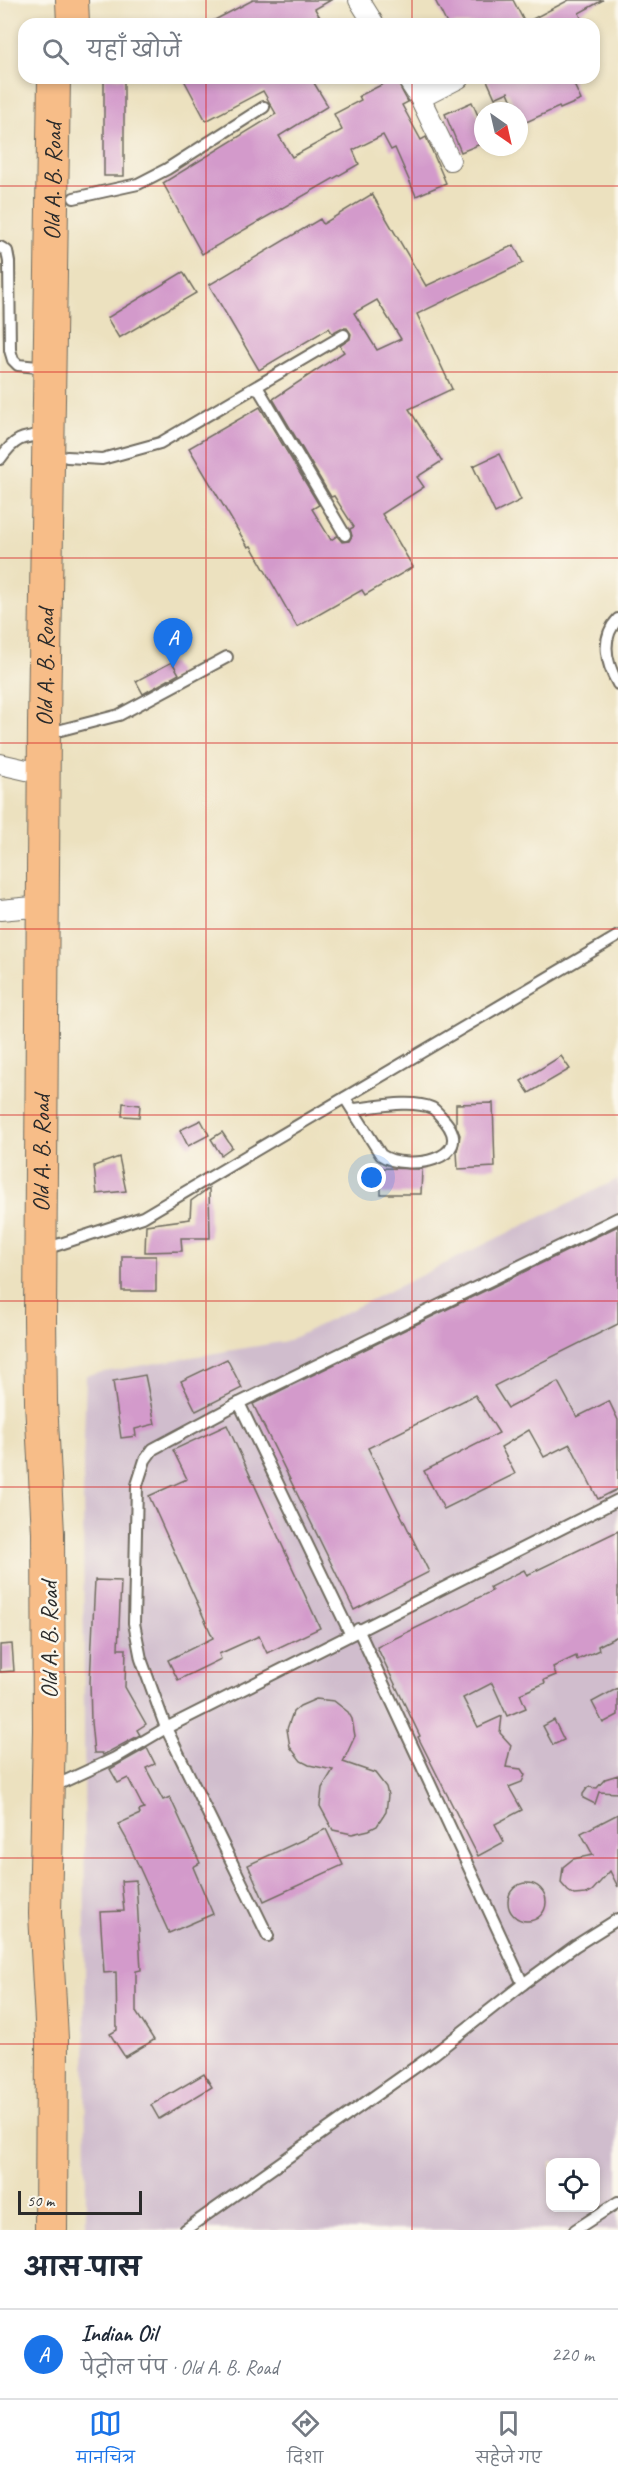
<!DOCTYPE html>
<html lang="hi">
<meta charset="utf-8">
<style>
:root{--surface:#fff;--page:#f2f2f3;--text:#1f2937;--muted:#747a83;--line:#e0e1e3;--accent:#1a73e8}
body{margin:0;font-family:Caveat,"Playpen Sans Deva",sans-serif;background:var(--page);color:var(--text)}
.controls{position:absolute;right:18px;bottom:18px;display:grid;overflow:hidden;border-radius:12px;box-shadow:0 3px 9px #0003}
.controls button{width:54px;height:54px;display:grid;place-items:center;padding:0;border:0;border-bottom:2px solid var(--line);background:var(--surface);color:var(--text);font:30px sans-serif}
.compass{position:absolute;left:474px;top:102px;width:54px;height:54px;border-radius:50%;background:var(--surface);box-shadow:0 3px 9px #0003;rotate:146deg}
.scale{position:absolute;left:18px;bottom:15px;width:124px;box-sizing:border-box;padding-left:6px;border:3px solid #2b2b2b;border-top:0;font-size:16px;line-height:21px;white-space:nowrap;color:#2b2b2b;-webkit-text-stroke:4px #fbf7ec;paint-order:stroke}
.you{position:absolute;left:372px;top:1178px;width:21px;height:21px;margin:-15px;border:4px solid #fff;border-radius:50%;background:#1a73e8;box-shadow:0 0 0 9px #1a73e833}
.badge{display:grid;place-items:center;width:39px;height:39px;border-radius:50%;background:var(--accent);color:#fff;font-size:20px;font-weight:700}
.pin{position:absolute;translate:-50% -50px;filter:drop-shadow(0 2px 3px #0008)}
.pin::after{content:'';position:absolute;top:32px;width:21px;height:18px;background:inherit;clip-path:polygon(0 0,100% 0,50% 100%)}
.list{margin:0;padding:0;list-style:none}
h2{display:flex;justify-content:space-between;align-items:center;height:78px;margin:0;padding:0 24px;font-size:26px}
h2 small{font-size:20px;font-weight:400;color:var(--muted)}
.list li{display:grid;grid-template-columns:39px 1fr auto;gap:18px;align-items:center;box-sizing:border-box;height:90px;padding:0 24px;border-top:2px solid var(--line)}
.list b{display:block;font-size:22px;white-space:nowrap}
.list p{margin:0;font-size:20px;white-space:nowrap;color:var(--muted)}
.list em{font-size:20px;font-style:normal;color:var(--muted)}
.icon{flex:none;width:33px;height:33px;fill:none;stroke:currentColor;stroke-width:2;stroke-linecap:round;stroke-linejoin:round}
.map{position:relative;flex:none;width:618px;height:2230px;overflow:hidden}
.search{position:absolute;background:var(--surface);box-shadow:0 3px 9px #0003;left:18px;right:18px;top:18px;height:66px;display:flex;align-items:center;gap:15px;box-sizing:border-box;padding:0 21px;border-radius:18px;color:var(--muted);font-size:22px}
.sheet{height:168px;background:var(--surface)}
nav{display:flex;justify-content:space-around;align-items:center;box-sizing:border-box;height:84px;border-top:2px solid var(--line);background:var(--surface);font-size:16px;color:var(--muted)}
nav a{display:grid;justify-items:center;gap:3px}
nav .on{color:var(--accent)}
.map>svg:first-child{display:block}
.industrial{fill:#d0bdcd;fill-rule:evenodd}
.building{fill:#d39acb;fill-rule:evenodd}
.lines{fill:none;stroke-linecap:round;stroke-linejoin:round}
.service-casing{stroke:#6f6b5f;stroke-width:14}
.minor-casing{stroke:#6f6b5f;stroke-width:22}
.primary-casing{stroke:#6f6b5f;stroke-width:34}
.service{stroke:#fff;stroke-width:10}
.minor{stroke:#fff;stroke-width:20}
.primary{stroke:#f7bd88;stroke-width:32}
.grid{fill:none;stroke:#d62828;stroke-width:1.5;stroke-opacity:0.55}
.labels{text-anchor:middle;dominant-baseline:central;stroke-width:5;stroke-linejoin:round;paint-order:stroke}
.street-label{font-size:24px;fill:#2b2b2b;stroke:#fbf7ec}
</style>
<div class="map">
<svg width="618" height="2230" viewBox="0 0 618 2230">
<rect width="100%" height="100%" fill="#fbf7ec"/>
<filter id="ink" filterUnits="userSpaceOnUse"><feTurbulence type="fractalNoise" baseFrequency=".0167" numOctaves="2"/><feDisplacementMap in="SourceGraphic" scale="12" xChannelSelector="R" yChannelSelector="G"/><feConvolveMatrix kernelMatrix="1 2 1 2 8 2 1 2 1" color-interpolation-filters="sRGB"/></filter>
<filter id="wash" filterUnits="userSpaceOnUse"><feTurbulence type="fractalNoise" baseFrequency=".008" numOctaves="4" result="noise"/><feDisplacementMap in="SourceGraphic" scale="24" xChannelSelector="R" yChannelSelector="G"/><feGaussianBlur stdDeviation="1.35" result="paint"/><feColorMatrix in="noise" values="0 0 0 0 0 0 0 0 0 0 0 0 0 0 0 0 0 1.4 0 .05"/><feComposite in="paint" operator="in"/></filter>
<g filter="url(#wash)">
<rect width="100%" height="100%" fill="#ece1bf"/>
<path class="industrial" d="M 618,1179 L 618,2230 L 86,2230 L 83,1466 L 86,1375 L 287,1341 ZM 550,2162 L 596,2162 L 596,2208 L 550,2208 Z"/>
<g id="blocks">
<g class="building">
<polygon points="253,0 331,0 315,9 324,24 207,24"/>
<polygon points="435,0 513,0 525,23 569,0 603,0 579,13 584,24 447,24"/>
<rect x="104" y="78" width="20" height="98"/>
<polygon points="183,78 311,78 328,106 279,136 292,157 342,130 334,114 361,100 359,96 395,78 408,102 402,105 421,140 426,137 446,183 416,196 395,148 391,150 383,135 353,150 359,164 202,254 163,183 276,114 263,91 206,121"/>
<polygon points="486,78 571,78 581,100 560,109 559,107 522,124 519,111 516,111 508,92 495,98"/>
<polygon points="472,102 483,127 483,143 461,152 445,114"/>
<path d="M 372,194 L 426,286 L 514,245 L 523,263 L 417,314 L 452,389 L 409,409 L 442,461 L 417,477 L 424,487 L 382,514 L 413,567 L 365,595 L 362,590 L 297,627 L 251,546 L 248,547 L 189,448 L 260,407 L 319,505 L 312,509 L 331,540 L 337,536 L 342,542 L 349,541 L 352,536 L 350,529 L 354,527 L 334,496 L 331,497 L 273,399 L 344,352 L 340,346 L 350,339 L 351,334 L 347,328 L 341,328 L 332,333 L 329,328 L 259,370 L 209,285 L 320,219 L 323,224 ZM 377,300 L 401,339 L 377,350 L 354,313 Z"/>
<polygon points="183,272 196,293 119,338 107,318"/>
<polygon points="499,454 521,500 495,513 473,466"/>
<polygon points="172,662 179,674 143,694 136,681"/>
<polygon points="561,1056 570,1069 529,1093 521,1081"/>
<polygon points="123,1103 140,1105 139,1117 122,1116"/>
<polygon points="493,1103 495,1167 458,1169 457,1151 460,1135 456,1126 456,1104"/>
<polygon points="201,1120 209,1135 188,1146 180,1130"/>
<polygon points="222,1132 232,1147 221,1155 211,1139"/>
<polygon points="119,1157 126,1191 97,1194 94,1166"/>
<polygon points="381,1168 422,1169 421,1194 381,1194"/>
<polygon points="209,1188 210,1238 181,1238 182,1251 145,1252 146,1225 190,1219 191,1201"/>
<polygon points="618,1226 618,1324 494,1386 508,1408 558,1382 577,1417 609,1401 618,1420 618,1489 598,1499 570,1444 544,1457 529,1430 501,1447 515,1474 444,1509 424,1471 499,1433 475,1395 368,1448 429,1572 354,1610 253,1404"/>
<rect x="122" y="1256" width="34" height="35"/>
<polygon points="227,1359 242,1388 196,1411 181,1381"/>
<polygon points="145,1375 155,1424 135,1429 136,1436 121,1438 113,1381"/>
<polygon points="227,1425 320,1628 267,1653 259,1636 219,1654 221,1659 178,1680 168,1660 213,1638 149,1496 187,1479 173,1450"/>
<polygon points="618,1531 618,1636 598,1646 599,1650 577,1660 576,1656 553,1667 556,1675 544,1680 545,1683 520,1694 526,1708 507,1716 492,1683 463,1698 478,1727 502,1716 500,1733 511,1745 506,1767 521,1769 525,1775 522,1782 509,1787 522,1810 495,1824 504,1842 478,1856 418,1737 420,1736 377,1647 492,1591 490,1587 524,1570 527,1575"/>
<polygon points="95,1580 121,1581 118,1649 126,1649 125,1687 146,1724 137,1730 140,1735 103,1755 102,1753 94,1753 91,1722 90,1682"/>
<polygon points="12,1644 14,1671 0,1672 0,1645"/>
<polygon points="618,1688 618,1715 603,1723 592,1702"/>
<polygon points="316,1699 334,1701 348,1712 352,1719 355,1736 343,1762 375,1773 386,1787 388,1795 386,1812 377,1826 369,1830 352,1834 333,1830 320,1806 322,1788 333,1770 309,1765 301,1761 290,1747 287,1729 293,1712 300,1706"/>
<polygon points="554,1720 564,1740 553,1745 543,1726"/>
<polygon points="147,1748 155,1764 146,1768 163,1800 170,1797 200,1863 193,1867 213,1914 169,1933 127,1840 118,1824 140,1814 139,1811 144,1809 128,1778 118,1783 110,1769"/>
<polygon points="618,1775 618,1793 599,1792 595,1804 583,1798 583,1794 588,1787 597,1788 605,1779"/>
<polygon points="618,1814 618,1887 610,1871 592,1891 586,1894 574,1895 568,1891 561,1883 563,1867 573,1859 593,1855 581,1833"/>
<polygon points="326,1829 343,1865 264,1901 248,1865"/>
<polygon points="136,1880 141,1970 136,1971 136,2012 154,2040 125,2057 110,2034 117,2030 116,1972 104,1973 100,1912 124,1911 121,1881"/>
<circle cx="527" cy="1902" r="19"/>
<polygon points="204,2074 212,2087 159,2119 151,2105"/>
</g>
</g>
</g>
<g filter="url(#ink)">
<use href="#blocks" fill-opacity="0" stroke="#6f6b5f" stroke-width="1.5"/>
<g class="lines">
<g class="service-casing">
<g id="service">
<polyline points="74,198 138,184 167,169 264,107"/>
<polyline points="0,247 7,251 9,262 10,350 13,360 18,365 47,368"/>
<polyline points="258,388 345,535"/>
<polyline points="67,457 102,459 160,443 344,335"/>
<path d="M 0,459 C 15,438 21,437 46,434"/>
<path d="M 618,619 C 600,638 606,663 618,684"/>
<polyline points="61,730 119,715 227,657"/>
<path d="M 345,1098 L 381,1155 C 406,1172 477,1160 445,1121 C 441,1117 436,1110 432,1108 C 411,1099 376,1107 354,1109"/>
<polyline points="45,1249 143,1217 618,936"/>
<polyline points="239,1403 153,1449 145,1460 137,1485 134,1623 141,1659 166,1728 268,1936"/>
<polyline points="358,1629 523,1984 575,1946 618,1919"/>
<polyline points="350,1633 239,1403 618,1218"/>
<polyline points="61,1783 115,1758 166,1728 618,1500"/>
<polyline points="185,2230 434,2054 523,1984"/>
<polyline points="575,2230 618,2202"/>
</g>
</g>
<g class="minor-casing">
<g id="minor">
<polyline points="359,0 374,24"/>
<polyline points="407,78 420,98 450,160"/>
<polyline points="420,98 459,78"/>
<polyline points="0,764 44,774"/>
<polyline points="0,910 44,906"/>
</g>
</g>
<g class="primary-casing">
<g id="primary">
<polyline points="72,0 73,24"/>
<path id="s1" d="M 51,2230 L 52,2039 L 45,1914 L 49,1730 L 48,1533 L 41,1402 L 40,1318 L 44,723 L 54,78"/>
</g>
</g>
<use href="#service" class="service"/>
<use href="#minor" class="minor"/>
<use href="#primary" class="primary"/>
</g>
</g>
<path class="grid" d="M 206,0 L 206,24M 412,0 L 412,24M 206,78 L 206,2230M 412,78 L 412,2230M 0,186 L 618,186M 0,372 L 618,372M 0,558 L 618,558M 0,743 L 618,743M 0,929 L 618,929M 0,1115 L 618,1115M 0,1301 L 618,1301M 0,1487 L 618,1487M 0,1672 L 618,1672M 0,1858 L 618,1858M 0,2044 L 618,2044"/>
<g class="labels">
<g class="street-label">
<text stroke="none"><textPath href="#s1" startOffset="2049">Old A. B. Road</textPath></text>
<text stroke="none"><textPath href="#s1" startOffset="1563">Old A. B. Road</textPath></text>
<text stroke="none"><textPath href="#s1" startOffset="1077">Old A. B. Road</textPath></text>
<text transform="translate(49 1640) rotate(-90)">Old A. B. Road</text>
</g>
</g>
</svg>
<div class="controls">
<button><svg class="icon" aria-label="locate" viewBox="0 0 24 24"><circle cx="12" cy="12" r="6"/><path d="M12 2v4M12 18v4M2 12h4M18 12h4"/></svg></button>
</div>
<svg class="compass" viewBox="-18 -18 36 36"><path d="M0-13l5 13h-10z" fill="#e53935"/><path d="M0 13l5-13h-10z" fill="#747a83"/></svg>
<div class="scale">50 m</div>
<div class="you"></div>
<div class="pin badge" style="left:173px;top:668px">A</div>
<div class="search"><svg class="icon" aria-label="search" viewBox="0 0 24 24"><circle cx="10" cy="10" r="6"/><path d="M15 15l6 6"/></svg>यहाँ खोजें</div>
</div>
<section class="sheet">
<h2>आस-पास<small></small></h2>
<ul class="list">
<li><span class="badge">A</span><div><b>Indian Oil</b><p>पेट्रोल पंप · Old A. B. Road</p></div><em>220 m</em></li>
</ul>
</section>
<nav>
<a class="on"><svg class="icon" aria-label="map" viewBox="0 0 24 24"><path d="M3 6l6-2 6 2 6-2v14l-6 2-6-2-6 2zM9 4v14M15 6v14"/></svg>मानचित्र</a>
<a><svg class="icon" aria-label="directions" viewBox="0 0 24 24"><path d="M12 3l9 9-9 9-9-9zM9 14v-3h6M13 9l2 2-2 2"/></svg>दिशा</a>
<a><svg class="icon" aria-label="saved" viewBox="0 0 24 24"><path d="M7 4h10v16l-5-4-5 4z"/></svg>सहेजे गए</a>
</nav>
